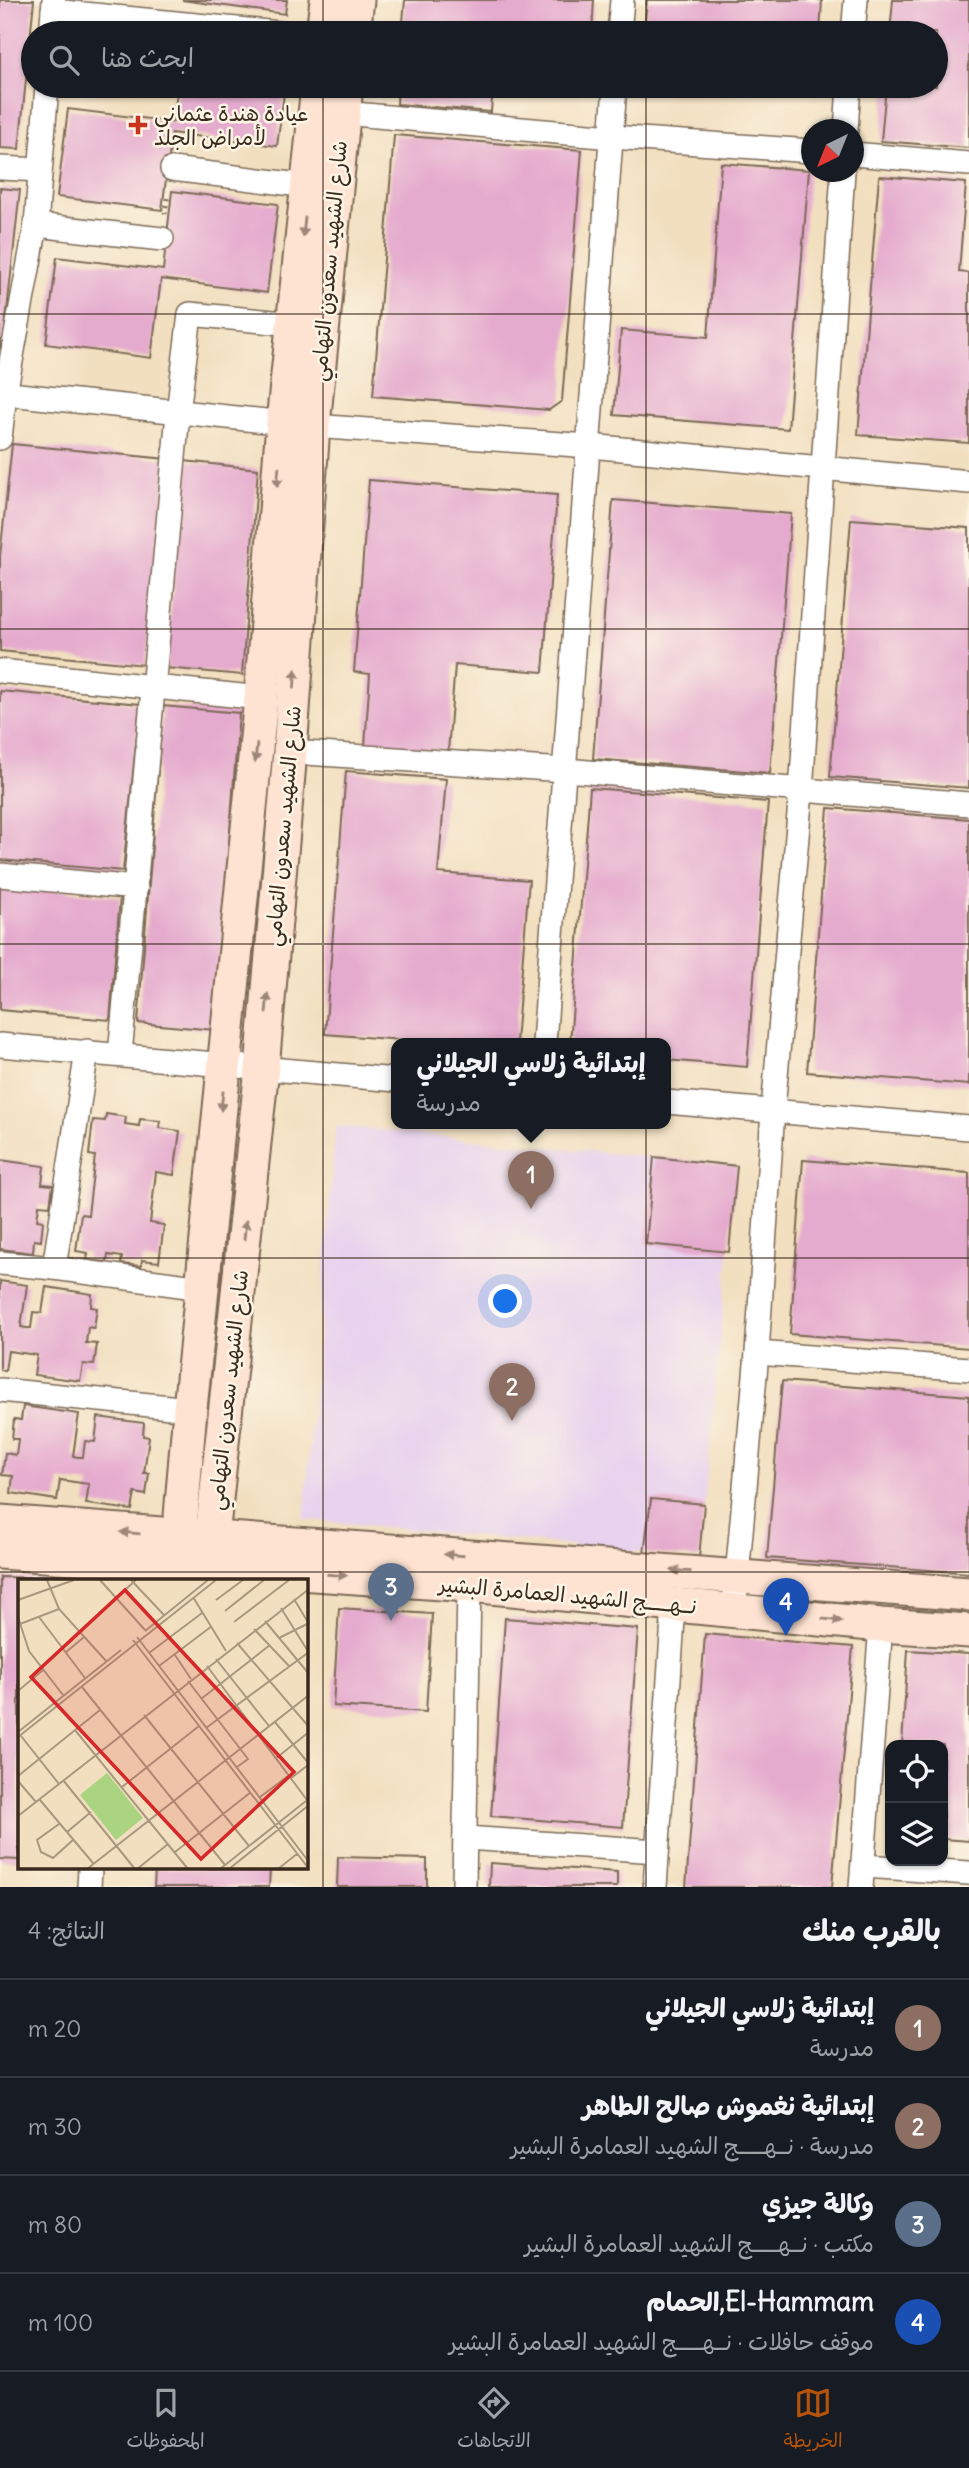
<!DOCTYPE html>
<html lang="ar">
<meta charset="utf-8">
<style>
:root{--surface:#171b24;--page:#20242c;--text:#f1f3f6;--muted:#9ea1a6;--line:#363941;--accent:#b45309}
body{margin:0;font-family:Delius,"Playpen Sans Arabic",sans-serif;background:var(--page);color:var(--text);direction:rtl}
.controls{position:absolute;right:21px;bottom:21px;display:grid;overflow:hidden;border-radius:14px;box-shadow:0 2px 5px #0004}
.controls button{width:63px;height:63px;display:grid;place-items:center;padding:0;border:0;border-bottom:2px solid var(--line);background:var(--surface);color:var(--text);font:35px sans-serif}
.compass{position:absolute;left:801px;top:119px;width:63px;height:63px;border-radius:50%;background:var(--surface);box-shadow:0 2px 5px #0004;rotate:223deg}
.you{position:absolute;left:506px;top:1302px;width:24px;height:24px;margin:-18px;border:5px solid #fff;border-radius:50%;background:#1a73e8;box-shadow:0 0 0 10px #1a73e833}
.badge{display:grid;place-items:center;width:46px;height:46px;border-radius:50%;background:var(--accent);color:#fff;font-size:23px;font-weight:700}
.pin{position:absolute;translate:-50% -58px;filter:drop-shadow(0 2px 4px #0008)}
.pin::after{content:'';position:absolute;top:37px;width:24px;height:21px;background:inherit;clip-path:polygon(0 0,100% 0,50% 100%)}
.popup{position:absolute;left:391px;top:1038px;width:280px;height:91px;box-sizing:border-box;display:grid;place-content:center;border-radius:14px;background:var(--surface);filter:drop-shadow(0 2px 5px #0005);font-size:23px;white-space:nowrap;color:var(--muted)}
.popup b{font-size:26px;color:var(--text)}
.popup::after{content:'';position:absolute;left:50%;top:100%;margin-left:-14px;border:14px solid transparent;border-top-color:var(--surface)}
.list{margin:0;padding:0;list-style:none}
h2{display:flex;justify-content:space-between;align-items:center;height:91px;margin:0;padding:0 28px;font-size:30px}
h2 small{font-size:23px;font-weight:400;color:var(--muted)}
.list li{display:grid;grid-template-columns:46px 1fr auto;gap:21px;align-items:center;box-sizing:border-box;height:98px;padding:0 28px;border-top:2px solid var(--line)}
.list b{display:block;font-size:26px;white-space:nowrap}
.list p{margin:0;font-size:23px;white-space:nowrap;color:var(--muted)}
.list em{font-size:23px;font-style:normal;color:var(--muted)}
.icon{flex:none;width:38px;height:38px;fill:none;stroke:currentColor;stroke-width:2;stroke-linecap:round;stroke-linejoin:round}
.map{position:relative;flex:none;width:969px;height:1887px;overflow:hidden;direction:ltr}
.search{position:absolute;background:var(--surface);box-shadow:0 2px 5px #0004;left:21px;right:21px;top:21px;height:77px;display:flex;align-items:center;gap:18px;box-sizing:border-box;padding:0 24px;border-radius:38px;color:var(--muted);font-size:26px}
.sheet{height:483px;background:var(--surface)}
nav{display:flex;justify-content:space-around;align-items:center;box-sizing:border-box;height:98px;border-top:2px solid var(--line);background:var(--surface);font-size:19px;color:var(--muted)}
nav a{display:grid;justify-items:center;gap:4px}
nav .on{color:var(--accent)}
.map>svg:first-child{display:block}
.built{fill:#e8d2ee}
.building{fill:#e5abce}
.lines{fill:none;stroke-linecap:round;stroke-linejoin:round}
.street-casing{stroke:#7b6956;stroke-width:26}
.secondary-casing{stroke:#7b6956;stroke-width:37}
.path{stroke:#7b6956;stroke-width:4.5;stroke-dasharray:2 5;stroke-linecap:butt}
.street{stroke:#fff;stroke-width:23}
.secondary{stroke:#fee3d2;stroke-width:33}
.oneway{fill:#9c8678}
.grid{fill:none;stroke:#3b2a1e;stroke-width:2;stroke-opacity:0.55}
.poi-dot{fill:#c8321e;stroke:#fcf5e5;stroke-width:2.5}
.labels{text-anchor:middle;dominant-baseline:central;stroke-width:5;stroke-linejoin:round;paint-order:stroke}
.poi-label{font-size:21px;fill:#3b2a1e;stroke:#fcf5e5;text-anchor:start}
.street-label{font-size:21px;fill:#3b2a1e;stroke:#fcf5e5}
.inset-road{fill:none;stroke:#a9977f;stroke-width:2}
.view{fill:#d62828;fill-opacity:0.15;stroke:#d62828;stroke-width:3.5}
.inset-edge{fill:none;stroke:#3b2a1e;stroke-width:3.5}
</style>
<div class="map">
<svg width="969" height="1887" viewBox="0 0 969 1887">
<rect width="100%" height="100%" fill="#fcf5e5"/>
<filter id="ink" filterUnits="userSpaceOnUse"><feTurbulence type="fractalNoise" baseFrequency=".0143" numOctaves="2"/><feDisplacementMap in="SourceGraphic" scale="14" xChannelSelector="R" yChannelSelector="G"/><feConvolveMatrix kernelMatrix="1 2 1 2 8 2 1 2 1" color-interpolation-filters="sRGB"/></filter>
<filter id="wash" filterUnits="userSpaceOnUse"><feTurbulence type="fractalNoise" baseFrequency=".00686" numOctaves="4" result="noise"/><feDisplacementMap in="SourceGraphic" scale="28" xChannelSelector="R" yChannelSelector="G"/><feGaussianBlur stdDeviation="1.57" result="paint"/><feColorMatrix in="noise" values="0 0 0 0 0 0 0 0 0 0 0 0 0 0 0 0 0 1.4 0 .05"/><feComposite in="paint" operator="in"/></filter>
<g filter="url(#wash)">
<rect width="100%" height="100%" fill="#f2dfbf"/>
<polygon class="built" points="336,1126 737,1166 699,1558 304,1519"/>
<g id="blocks">
<g class="building">
<polygon points="0,0 34,0 19,149 0,148"/>
<polygon points="182,0 287,0 285,14"/>
<polygon points="405,0 594,0 592,33 497,27 497,33 402,33"/>
<polygon points="647,0 822,0 820,33 644,33"/>
<polygon points="893,0 969,0 969,148 881,141 886,86 936,86 936,33 890,33"/>
<polygon points="178,86 285,86 277,146 172,133 162,210 57,197 68,109 173,122"/>
<polygon points="398,86 493,86 491,112 397,104"/>
<polygon points="394,135 582,150 562,401 549,410 373,396"/>
<polygon points="721,163 809,170 788,429 614,415 621,330 708,337"/>
<polygon points="879,176 966,183 959,272 969,273 969,443 858,435"/>
<polygon points="0,188 20,190 3,348 0,348"/>
<polygon points="172,191 278,204 267,293 161,279 151,358 46,344 57,257 163,270"/>
<polygon points="12,444 167,459 145,665 0,651 0,556"/>
<polygon points="184,461 258,469 242,675 166,668"/>
<polygon points="369,480 557,495 543,672 455,665 448,752 365,746 370,674 354,672"/>
<polygon points="613,500 791,514 770,773 593,759"/>
<polygon points="851,519 969,528 969,788 830,777"/>
<polygon points="0,691 140,704 123,871 0,860"/>
<polygon points="163,706 239,713 215,1030 138,1023"/>
<polygon points="346,771 446,779 438,873 529,880 516,1043 442,1043 325,1034"/>
<polygon points="590,788 768,802 747,1067 666,1060 666,1043 570,1043"/>
<polygon points="828,808 969,819 969,1085 807,1072"/>
<polygon points="0,883 120,897 110,1020 0,1010"/>
<polygon points="106,1114 126,1117 125,1124 139,1126 140,1119 160,1121 159,1128 180,1131 174,1175 156,1172 150,1223 164,1225 159,1262 142,1260 141,1266 121,1264 122,1257 108,1255 107,1262 87,1260 88,1253 76,1251 81,1214 88,1215 95,1156 89,1155 93,1120 105,1121"/>
<polygon points="654,1157 737,1166 729,1252 646,1244"/>
<polygon points="0,1160 44,1166 42,1184 53,1185 50,1206 39,1205 37,1220 43,1221 41,1241 34,1240 33,1253 0,1249"/>
<polygon points="803,1160 969,1173 969,1348 790,1334"/>
<polygon points="0,1281 27,1285 21,1327 26,1328 31,1328 33,1312 42,1313 46,1287 92,1294 91,1307 97,1308 94,1328 88,1327 86,1343 97,1344 94,1365 83,1364 80,1381 34,1375 37,1355 8,1351 5,1371 0,1370"/>
<polygon points="782,1381 969,1396 969,1573 767,1558"/>
<polygon points="23,1406 79,1414 73,1456 78,1457 83,1457 85,1441 95,1442 98,1417 144,1423 143,1436 149,1437 144,1473 149,1473 146,1495 135,1493 132,1510 86,1504 89,1484 60,1480 57,1500 11,1493 13,1476 2,1475 5,1453 16,1455 18,1439 12,1439 14,1419 21,1420"/>
<polygon points="651,1499 704,1504 699,1558 644,1553"/>
<polygon points="0,1577 57,1578 57,1581 19,1581 19,1860 0,1859"/>
<polygon points="339,1608 432,1614 426,1712 333,1706"/>
<polygon points="505,1618 638,1629 623,1827 491,1816"/>
<polygon points="705,1634 853,1647 832,1887 686,1887"/>
<polygon points="908,1650 969,1654 969,1841 943,1839 943,1745 902,1745"/>
<polygon points="338,1857 427,1859 427,1887 337,1887"/>
<polygon points="490,1863 617,1872 617,1887 489,1887"/>
<polygon points="155,1868 270,1868 269,1887 154,1887"/>
</g>
</g>
</g>
<g filter="url(#ink)">
<use href="#blocks" fill-opacity="0" stroke="#7b6956" stroke-width="2"/>
<g class="lines">
<g class="street-casing">
<g id="street">
<polyline points="53,11 279,33"/>
<polyline points="51,33 54,0"/>
<polyline points="619,33 622,0"/>
<polyline points="853,33 856,0"/>
<polyline points="343,113 612,137 811,151"/>
<polyline points="846,130 849,86"/>
<polyline points="853,154 969,164"/>
<polyline points="0,168 40,170"/>
<polyline points="172,169 308,186"/>
<polyline points="36,225 162,239"/>
<polyline points="0,393 313,426 590,446 969,482"/>
<polyline points="0,438 5,394 36,225 47,86"/>
<polyline points="0,671 261,698"/>
<polyline points="290,752 565,770 969,804"/>
<polyline points="0,875 136,888"/>
<polyline points="544,1043 615,86"/>
<polyline points="0,1045 396,1080"/>
<polyline points="120,1055 178,413 190,314 294,324"/>
<polyline points="666,1102 969,1128"/>
<polyline points="0,1263 54,1268 202,1288"/>
<polyline points="54,1268 87,1051"/>
<polyline points="757,1353 969,1369"/>
<polyline points="0,1390 190,1409"/>
<polyline points="734,1610 757,1353 773,1110 801,791 843,172"/>
<polyline points="465,1838 657,1851"/>
<polyline points="864,1866 969,1873"/>
<polyline points="89,1887 90,1868"/>
<polyline points="464,1887 469,1585"/>
<polyline points="655,1887 674,1605"/>
<polyline points="861,1887 881,1625"/>
</g>
</g>
<g class="secondary-casing">
<g id="secondary">
<polyline points="323,33 327,0"/>
<polyline points="353,33 357,0"/>
<path d="M 0,1522 C 323,1549 646,1567 969,1594"/>
<polyline points="0,1552 469,1585 881,1625 969,1631"/>
<polyline points="177,1564 190,1409 261,698 283,423 318,86"/>
<polyline points="209,1565 262,1068 290,752 313,426 346,86"/>
</g>
</g>
<polyline class="path" points="165,214 168,195"/>
<use href="#street" class="street"/>
<use href="#secondary" class="secondary"/>
</g>
<defs><path id="oneway-solid" d="M-6-.8H1V-3.2L6.5 0L1 3.2V.8H-6Z" transform="scale(1.75)"/></defs>
<g class="oneway">
<use href="#oneway-solid" transform="translate(304 227) rotate(96)"/>
<use href="#oneway-solid" transform="translate(278 477) rotate(95)"/>
<use href="#oneway-solid" transform="translate(295 679) rotate(-86)"/>
<use href="#oneway-solid" transform="translate(256 753) rotate(96)"/>
<use href="#oneway-solid" transform="translate(267 1003) rotate(-85)"/>
<use href="#oneway-solid" transform="translate(222 1101) rotate(96)"/>
<use href="#oneway-solid" transform="translate(245 1230) rotate(-84)"/>
<use href="#oneway-solid" transform="translate(130 1533) rotate(-175)"/>
<use href="#oneway-solid" transform="translate(454 1555) rotate(-176)"/>
<use href="#oneway-solid" transform="translate(681 1571) rotate(-176)"/>
<use href="#oneway-solid" transform="translate(337 1575) rotate(4)"/>
<use href="#oneway-solid" transform="translate(832 1620) rotate(6)"/>
</g>
</g>
<path class="grid" d="M 323,0 L 323,33M 646,0 L 646,33M 323,86 L 323,1887M 646,86 L 646,1887M 0,314 L 969,314M 0,629 L 969,629M 0,944 L 969,944M 0,1258 L 969,1258M 0,1572 L 969,1572"/>
<path class="poi-dot" d="M134.5 114.5h7v7h7v7h-7v7h-7v-7h-7v-7h7z"/>
<g class="labels">
<g class="poi-label">
<text x="154" y="113">عيادة هندة عثماني<tspan x="154" dy="24">لأمراض الجلد</tspan></text>
</g>
<g class="street-label">
<text transform="translate(329 261) rotate(-85)">شارع الشهيد سعدون التهامي</text>
<text transform="translate(283 826) rotate(-85)">شارع الشهيد سعدون التهامي</text>
<text transform="translate(228 1390) rotate(-84)">شارع الشهيد سعدون التهامي</text>
<text transform="translate(568 1595) rotate(5)">نــهـــــج الشهيد العمامرة البشير</text>
</g>
</g>
<g transform="translate(18 1579)">
<rect width="290" height="290" fill="#f2dfbf"/>
<path d="M 89,194 L 125,239 L 98,261 L 62,216 Z" fill="#aad47f"/>
<path class="inset-road" d="M 29,1 L 41,30 L 89,83M 82,1 L 127,51M 113,1 L 146,36M 175,18 L 208,72M 98,19 L 118,1M 276,20 L 291,45M 0,21 L 56,1M 198,21 L 225,1M 263,29 L 291,74M 207,32 L 246,1M 0,38 L 11,72 L 45,116M 21,38 L 67,99M 247,42 L 291,95M 216,43 L 271,1M 2,45 L 41,30M 236,50 L 271,87M 127,52 L 190,1M 119,58 L 291,283M 261,59 L 291,44M 115,61 L 291,290M 219,64 L 291,148M 47,74 L 66,58M 131,74 L 184,34M 157,76 L 173,100M 198,80 L 251,147M 141,87 L 194,47M 189,87 L 289,221M 170,102 L 230,180 L 219,188M 64,108 L 207,286M 0,112 L 25,91M 183,120 L 252,66M 126,136 L 231,267M 257,143 L 291,185M 188,149 L 291,73M 57,151 L 170,290M 0,153 L 103,71M 3,157 L 41,205M 0,158 L 198,1M 257,180 L 291,153M 0,197 L 82,131M 272,200 L 290,186M 45,201 L 117,290M 0,202 L 18,223M 104,208 L 181,147M 242,218 L 270,197M 22,221 L 75,284M 0,237 L 291,10M 41,245 L 19,261 L 23,273 L 35,279 L 55,261M 49,253 L 73,233M 157,273 L 233,213M 69,290 L 291,116M 119,290 L 150,265M 202,290 L 288,222M 211,290 L 291,226M 260,290 L 280,274"/>
<path class="view" d="M 107,11 L 276,193 L 183,280 L 13,98 Z"/>
<rect width="290" height="290" class="inset-edge"/>
</g>
</svg>
<div class="controls">
<button><svg class="icon" aria-label="locate" viewBox="0 0 24 24"><circle cx="12" cy="12" r="6"/><path d="M12 2v4M12 18v4M2 12h4M18 12h4"/></svg></button>
<button><svg class="icon" aria-label="layers" viewBox="0 0 24 24"><path d="M12 4l9 5-9 5-9-5zM3 14l9 5 9-5"/></svg></button>
</div>
<svg class="compass" viewBox="-18 -18 36 36"><path d="M0-13l5 13h-10z" fill="#e53935"/><path d="M0 13l5-13h-10z" fill="#9ea1a6"/></svg>
<div class="you"></div>
<div class="pin badge" style="left:531px;top:1209px;background:#8d6e63">1</div>
<div class="popup"><b>إبتدائية زلاسي الجيلاني</b>مدرسة</div>
<div class="pin badge" style="left:512px;top:1421px;background:#8d6e63">2</div>
<div class="pin badge" style="left:391px;top:1621px;background:#5c6f8a">3</div>
<div class="pin badge" style="left:786px;top:1636px;background:#1a4fb4">4</div>
<div class="search"><svg class="icon" aria-label="search" viewBox="0 0 24 24"><circle cx="10" cy="10" r="6"/><path d="M15 15l6 6"/></svg>ابحث هنا</div>
</div>
<section class="sheet">
<h2>بالقرب منك<small>النتائج: 4</small></h2>
<ul class="list">
<li><span class="badge" style="background:#8d6e63">1</span><div><b>إبتدائية زلاسي الجيلاني</b><p>مدرسة</p></div><em>20 m</em></li>
<li><span class="badge" style="background:#8d6e63">2</span><div><b>إبتدائية نغموش صالح الطاهر</b><p>مدرسة · نــهـــــج الشهيد العمامرة البشير</p></div><em>30 m</em></li>
<li><span class="badge" style="background:#5c6f8a">3</span><div><b>وكالة جيزي</b><p>مكتب · نــهـــــج الشهيد العمامرة البشير</p></div><em>80 m</em></li>
<li><span class="badge" style="background:#1a4fb4">4</span><div><b>El-Hammam,الحمام</b><p>موقف حافلات · نــهـــــج الشهيد العمامرة البشير</p></div><em>100 m</em></li>
</ul>
</section>
<nav>
<a class="on"><svg class="icon" aria-label="map" viewBox="0 0 24 24"><path d="M3 6l6-2 6 2 6-2v14l-6 2-6-2-6 2zM9 4v14M15 6v14"/></svg>الخريطة</a>
<a><svg class="icon" aria-label="directions" viewBox="0 0 24 24"><path d="M12 3l9 9-9 9-9-9zM9 14v-3h6M13 9l2 2-2 2"/></svg>الاتجاهات</a>
<a><svg class="icon" aria-label="saved" viewBox="0 0 24 24"><path d="M7 4h10v16l-5-4-5 4z"/></svg>المحفوظات</a>
</nav>
